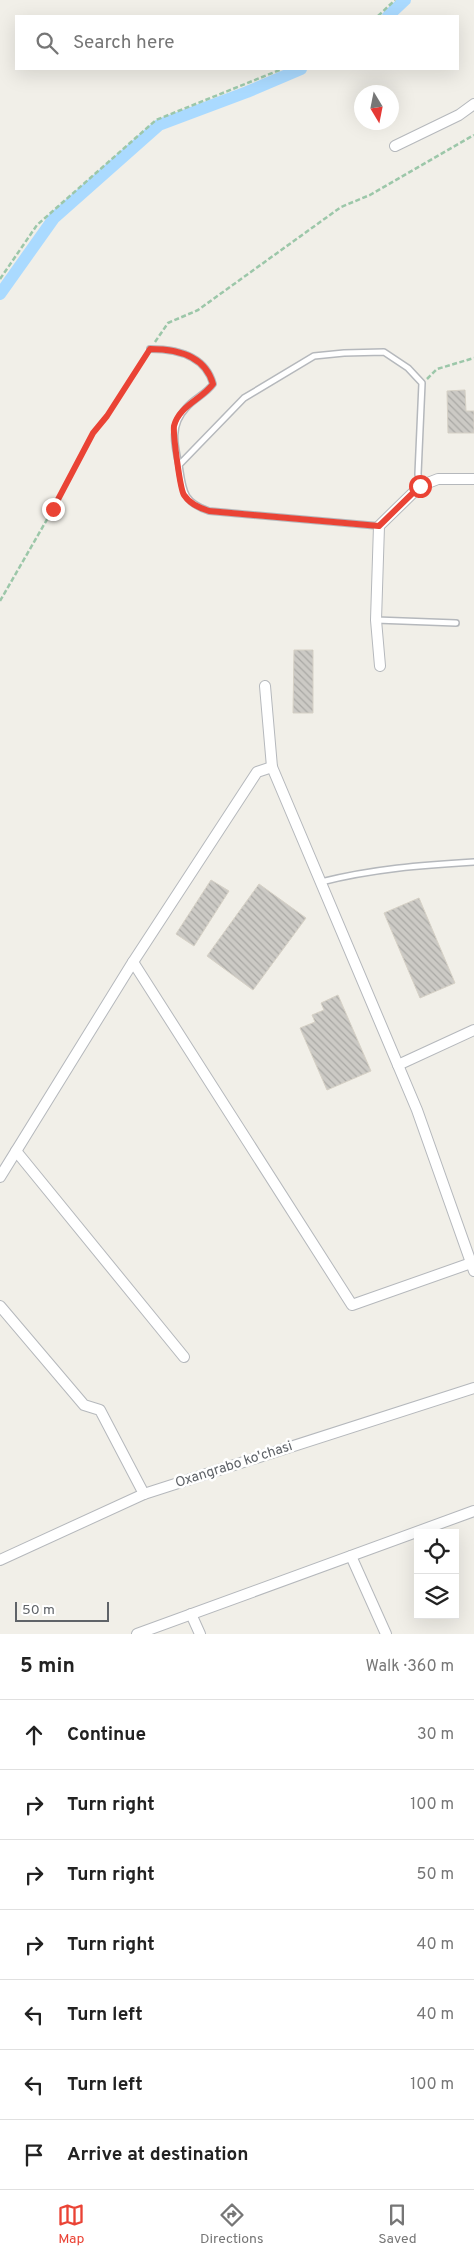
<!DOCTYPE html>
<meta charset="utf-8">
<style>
:root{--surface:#fff;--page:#f6f6f6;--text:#222;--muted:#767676;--line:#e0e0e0;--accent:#ea4335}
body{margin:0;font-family:Overpass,sans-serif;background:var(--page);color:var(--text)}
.controls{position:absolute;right:15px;bottom:15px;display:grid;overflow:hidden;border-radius:0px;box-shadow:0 5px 20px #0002}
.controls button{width:45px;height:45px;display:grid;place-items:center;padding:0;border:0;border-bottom:1px solid var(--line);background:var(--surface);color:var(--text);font:25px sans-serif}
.compass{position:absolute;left:354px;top:85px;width:45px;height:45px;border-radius:50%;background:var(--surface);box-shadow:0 5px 20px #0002;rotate:170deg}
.scale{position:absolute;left:15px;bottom:12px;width:94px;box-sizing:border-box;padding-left:5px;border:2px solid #5f6368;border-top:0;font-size:14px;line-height:18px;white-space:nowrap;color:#5f6368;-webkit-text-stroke:4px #fff;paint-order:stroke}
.stop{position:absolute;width:15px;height:15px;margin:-11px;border:4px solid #ea4335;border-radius:50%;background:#fff}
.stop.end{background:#ea4335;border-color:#fff;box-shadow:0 1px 5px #0008}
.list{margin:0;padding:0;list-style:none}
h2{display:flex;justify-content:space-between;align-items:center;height:65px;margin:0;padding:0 20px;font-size:21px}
h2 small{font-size:16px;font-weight:400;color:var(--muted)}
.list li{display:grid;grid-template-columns:32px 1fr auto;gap:15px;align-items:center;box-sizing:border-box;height:70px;padding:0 20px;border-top:1px solid var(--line)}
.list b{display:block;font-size:19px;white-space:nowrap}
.list em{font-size:16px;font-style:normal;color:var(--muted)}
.icon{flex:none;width:28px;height:28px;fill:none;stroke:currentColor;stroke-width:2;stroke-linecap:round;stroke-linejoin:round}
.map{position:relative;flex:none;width:474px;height:1634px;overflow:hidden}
.search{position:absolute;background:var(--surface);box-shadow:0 5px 20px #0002;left:15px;right:15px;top:15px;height:55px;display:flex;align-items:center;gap:12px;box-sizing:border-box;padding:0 18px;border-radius:0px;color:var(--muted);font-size:19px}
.sheet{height:555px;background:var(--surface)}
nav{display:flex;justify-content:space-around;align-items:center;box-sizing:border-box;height:70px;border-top:1px solid var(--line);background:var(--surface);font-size:14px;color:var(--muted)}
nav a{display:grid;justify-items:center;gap:2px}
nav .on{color:var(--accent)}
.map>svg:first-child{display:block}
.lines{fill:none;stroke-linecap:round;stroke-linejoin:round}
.canal{stroke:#aadaff;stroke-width:12}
.building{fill:url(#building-back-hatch);stroke:#d6d1c6}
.service-casing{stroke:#b5b8bc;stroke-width:8}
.minor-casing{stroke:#b5b8bc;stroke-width:12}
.path{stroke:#9cc7a9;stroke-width:2.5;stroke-dasharray:5 2.5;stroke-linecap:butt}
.service{stroke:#fff;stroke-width:5}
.minor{stroke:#fff;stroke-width:10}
.route{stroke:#ea4335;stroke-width:6}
.labels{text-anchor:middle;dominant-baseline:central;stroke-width:5;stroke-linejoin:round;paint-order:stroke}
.street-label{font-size:14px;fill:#5f6368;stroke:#fff}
</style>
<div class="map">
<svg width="474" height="1634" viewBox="0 0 474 1634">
<defs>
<pattern id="building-back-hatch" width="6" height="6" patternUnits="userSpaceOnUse" patternTransform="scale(1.25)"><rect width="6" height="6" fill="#cccac5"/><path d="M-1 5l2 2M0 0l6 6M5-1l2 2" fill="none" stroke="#a9a8a4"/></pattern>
</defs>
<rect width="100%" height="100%" fill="#f1efe8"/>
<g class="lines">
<g class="canal">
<polyline points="388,16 405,0"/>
<polyline points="0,294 54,218 159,125 247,92 301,69"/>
</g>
</g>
<g class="building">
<polygon points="465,390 466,411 474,411 474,433 448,433 447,391"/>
<polygon points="294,650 313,650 313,713 293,713"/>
<polygon points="211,880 229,891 194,946 176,934"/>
<polygon points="259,884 306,918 253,990 207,956"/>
<polygon points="419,898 455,983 420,998 384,913"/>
<polygon points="338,995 371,1071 327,1090 300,1028 315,1022 312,1015 324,1010 321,1003"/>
</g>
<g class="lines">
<g class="service-casing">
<g id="service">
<path d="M 150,349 C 176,349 205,355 213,384 C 205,395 194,398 186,408 C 170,425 174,444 179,465"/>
<path d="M 379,526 L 209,511 C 182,502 183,490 179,465 L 244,398 L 314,356 L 344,353 L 384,352 L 408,368 L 422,383 L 418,474 L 420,486"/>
<polyline points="376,620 456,623"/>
<path d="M 321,882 C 372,869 422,865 474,862"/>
</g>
</g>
<g class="minor-casing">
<g id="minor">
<polyline points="395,146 459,115 474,104"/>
<polyline points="380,666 376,620 379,526 420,486 438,479 474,479"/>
<polyline points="265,686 272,767 417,1110 474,1271"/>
<polyline points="133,962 352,1305 474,1262"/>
<polyline points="398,1065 474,1030"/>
<polyline points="16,1151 184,1357"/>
<polyline points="0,1177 133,962 257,772 272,767"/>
<polyline points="0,1306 84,1405 100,1410 144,1494"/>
<polyline points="351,1556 386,1634"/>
<polyline points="0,1560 144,1494 474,1388"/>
<polyline points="191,1614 200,1634"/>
<polyline points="137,1634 474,1511"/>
</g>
</g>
<g class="path">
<polyline points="378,16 395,0"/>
<polyline points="0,279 37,225 156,120 282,69"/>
<polyline points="155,342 168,323 198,310 341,207 370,195 474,135"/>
<polyline points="427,379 437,369 474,358"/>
<polyline points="0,601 53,509 93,433 107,416 147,354"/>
</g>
<use href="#service" class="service"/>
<use href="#minor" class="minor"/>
</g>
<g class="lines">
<path class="route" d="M 53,509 L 93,433 L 107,416 L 150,349 C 176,349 205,355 213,384 C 202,399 179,406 174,426 C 173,434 180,489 184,495 C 190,504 199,508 209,511 L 379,526 L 420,486"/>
</g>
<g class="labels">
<g class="street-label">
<text transform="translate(234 1465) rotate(-18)">Oxangrabo ko'chasi</text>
</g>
</g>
</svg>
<div class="controls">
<button><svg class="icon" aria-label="locate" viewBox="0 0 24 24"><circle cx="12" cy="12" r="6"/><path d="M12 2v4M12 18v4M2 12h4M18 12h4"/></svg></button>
<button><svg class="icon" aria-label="layers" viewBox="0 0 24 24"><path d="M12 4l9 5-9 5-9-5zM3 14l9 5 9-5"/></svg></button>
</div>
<svg class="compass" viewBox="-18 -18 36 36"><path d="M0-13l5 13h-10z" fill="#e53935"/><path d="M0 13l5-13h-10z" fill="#767676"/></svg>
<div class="scale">50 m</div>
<div class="stop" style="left:420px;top:486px"></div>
<div class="stop end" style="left:53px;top:509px"></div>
<div class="search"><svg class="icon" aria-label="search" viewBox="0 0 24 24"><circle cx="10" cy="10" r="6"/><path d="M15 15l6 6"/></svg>Search here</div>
</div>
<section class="sheet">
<h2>5 min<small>Walk · 360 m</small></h2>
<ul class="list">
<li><svg class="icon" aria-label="ahead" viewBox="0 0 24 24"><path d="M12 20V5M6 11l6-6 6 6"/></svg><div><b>Continue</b></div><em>30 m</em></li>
<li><svg class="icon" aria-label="right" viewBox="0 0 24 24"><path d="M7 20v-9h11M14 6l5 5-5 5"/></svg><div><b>Turn right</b></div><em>100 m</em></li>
<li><svg class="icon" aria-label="right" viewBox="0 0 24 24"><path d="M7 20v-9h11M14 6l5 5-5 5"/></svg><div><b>Turn right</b></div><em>50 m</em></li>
<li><svg class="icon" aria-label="right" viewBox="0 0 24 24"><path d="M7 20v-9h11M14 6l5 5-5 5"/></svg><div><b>Turn right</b></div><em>40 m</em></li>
<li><svg class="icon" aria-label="left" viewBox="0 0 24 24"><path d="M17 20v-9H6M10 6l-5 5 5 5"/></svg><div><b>Turn left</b></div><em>40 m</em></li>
<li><svg class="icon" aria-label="left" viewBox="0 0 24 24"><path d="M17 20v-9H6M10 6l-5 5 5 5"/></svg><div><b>Turn left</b></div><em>100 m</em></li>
<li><svg class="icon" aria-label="arrive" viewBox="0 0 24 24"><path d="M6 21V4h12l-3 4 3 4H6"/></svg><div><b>Arrive at destination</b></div></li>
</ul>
</section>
<nav>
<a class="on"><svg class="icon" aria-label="map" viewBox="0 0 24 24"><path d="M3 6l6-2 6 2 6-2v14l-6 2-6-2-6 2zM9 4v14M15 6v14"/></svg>Map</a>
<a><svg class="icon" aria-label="directions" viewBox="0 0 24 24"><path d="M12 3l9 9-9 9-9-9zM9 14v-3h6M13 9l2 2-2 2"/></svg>Directions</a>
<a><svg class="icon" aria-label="saved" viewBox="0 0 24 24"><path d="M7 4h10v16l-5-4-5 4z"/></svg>Saved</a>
</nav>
